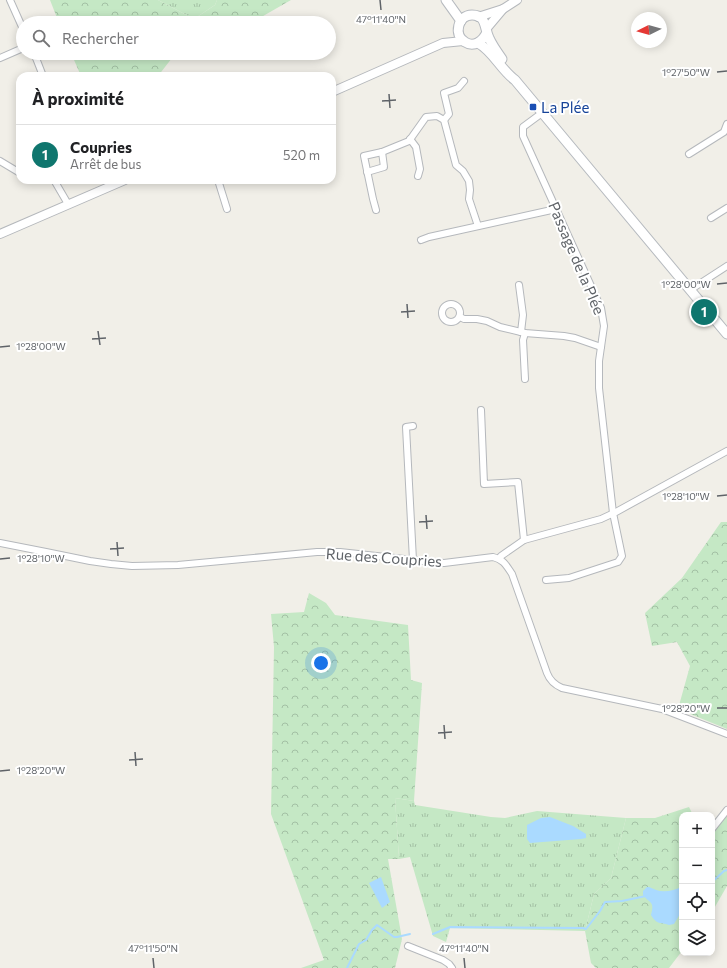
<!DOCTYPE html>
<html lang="fr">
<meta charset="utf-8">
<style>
:root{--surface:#fff;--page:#f2f2f2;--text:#202124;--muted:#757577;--line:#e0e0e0;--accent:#0f766e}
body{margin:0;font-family:Commissioner,sans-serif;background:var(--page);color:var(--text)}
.controls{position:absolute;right:12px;bottom:12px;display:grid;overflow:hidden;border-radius:8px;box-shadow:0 2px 10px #0003}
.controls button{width:36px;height:36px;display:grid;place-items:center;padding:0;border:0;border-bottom:1px solid var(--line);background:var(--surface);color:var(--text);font:20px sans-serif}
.compass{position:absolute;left:631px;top:12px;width:36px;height:36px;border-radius:50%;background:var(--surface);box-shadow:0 2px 10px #0003;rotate:265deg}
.you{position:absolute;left:321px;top:663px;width:14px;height:14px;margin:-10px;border:3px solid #fff;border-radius:50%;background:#1a73e8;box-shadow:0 0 0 6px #1a73e833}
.badge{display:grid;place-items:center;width:26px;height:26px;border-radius:50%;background:var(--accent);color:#fff;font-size:13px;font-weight:700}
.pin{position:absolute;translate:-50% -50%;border:2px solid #fff;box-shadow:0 1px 4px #0006}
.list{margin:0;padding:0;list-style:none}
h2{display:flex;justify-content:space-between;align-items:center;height:52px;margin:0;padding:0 16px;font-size:17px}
h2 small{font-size:13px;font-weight:400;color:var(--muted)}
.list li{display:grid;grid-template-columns:26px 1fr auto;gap:12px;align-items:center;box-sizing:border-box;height:60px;padding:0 16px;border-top:1px solid var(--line)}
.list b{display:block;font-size:15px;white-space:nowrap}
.list p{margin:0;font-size:13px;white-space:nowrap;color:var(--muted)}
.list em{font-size:13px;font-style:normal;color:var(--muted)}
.icon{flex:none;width:22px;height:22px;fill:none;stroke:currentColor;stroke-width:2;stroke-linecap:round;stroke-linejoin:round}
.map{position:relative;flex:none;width:727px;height:968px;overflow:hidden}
.search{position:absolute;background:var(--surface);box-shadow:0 2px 10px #0003;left:16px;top:16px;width:320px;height:44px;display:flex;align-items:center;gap:10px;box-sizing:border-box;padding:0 14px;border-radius:22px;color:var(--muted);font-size:15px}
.panel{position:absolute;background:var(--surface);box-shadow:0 2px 10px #0003;left:16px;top:72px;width:320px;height:112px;border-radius:12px}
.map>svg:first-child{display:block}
.grass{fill:url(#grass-tufts)}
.forest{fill:url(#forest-crowns)}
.water{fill:#aadaff}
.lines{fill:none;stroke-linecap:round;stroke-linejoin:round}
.stream{stroke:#aadaff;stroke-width:2}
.minor-casing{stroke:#b5b8bc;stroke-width:8}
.tertiary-casing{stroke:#b5b8bc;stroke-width:10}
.secondary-casing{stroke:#b6babf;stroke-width:11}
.minor{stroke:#fff;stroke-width:6}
.tertiary{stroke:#fff;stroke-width:8}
.secondary{stroke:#fff;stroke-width:9}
.ticks{fill:none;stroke:#5f6368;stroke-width:1.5}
.transit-dot{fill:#1a4fb4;stroke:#fff;stroke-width:1.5}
.labels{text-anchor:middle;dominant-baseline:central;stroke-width:4;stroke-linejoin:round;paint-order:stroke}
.transit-label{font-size:15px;fill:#164399;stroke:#fff;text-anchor:start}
.street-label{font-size:15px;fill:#5f6368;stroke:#fff}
.ticks-label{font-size:10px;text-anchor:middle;fill:#5f6368;stroke:#fff;stroke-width:4;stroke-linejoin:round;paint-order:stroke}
</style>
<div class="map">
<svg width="727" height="968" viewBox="0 0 727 968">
<defs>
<pattern id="grass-tufts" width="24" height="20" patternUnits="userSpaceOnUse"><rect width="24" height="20" fill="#c5e8c5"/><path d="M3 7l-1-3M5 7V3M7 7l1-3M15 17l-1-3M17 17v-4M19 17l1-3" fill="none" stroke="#a3c0a4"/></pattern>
<pattern id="forest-crowns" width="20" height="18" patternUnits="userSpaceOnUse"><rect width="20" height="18" fill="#c5e8c5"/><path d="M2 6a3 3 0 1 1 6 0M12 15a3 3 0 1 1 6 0" fill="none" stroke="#a3c0a4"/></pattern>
</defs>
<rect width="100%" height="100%" fill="#f1efe8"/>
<g class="grass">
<polygon points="158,0 217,0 215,5 194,19"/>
<polygon points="395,798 414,801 415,805 491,817 505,818 537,811 626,818 611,878 594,894 585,931 450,928 446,942 433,936 410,857 399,859"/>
</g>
<g class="forest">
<polygon points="50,0 158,0 194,19 215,5 217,0 291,0 251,23 59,23"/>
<path d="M 71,53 L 226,53 C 208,62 191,59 172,58 L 158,76 L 81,76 Z"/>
<polygon points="721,522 727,522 727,729 678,709 690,666 677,642 652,646 645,613 682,578"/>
<polygon points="309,593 326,603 335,615 408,625 411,680 422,683 414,801 395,798 399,859 388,859 402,939 395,968 301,968 324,960 271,814 274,647 271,614 304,612"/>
<polygon points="727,806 727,886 712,912 712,825"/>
<polygon points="689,807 693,815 682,815 682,951 669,968 596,968 591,963 585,931 594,894 611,878 626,818 655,818"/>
</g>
<g class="water">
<polygon points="550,817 573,826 586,834 586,838 581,839 530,843 527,839 527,825 541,818"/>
<polygon points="381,877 390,902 382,908 369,883"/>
<path d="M 647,887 C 651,887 653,889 656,890 C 665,893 674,890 682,887 L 682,913 L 680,914 L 674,924 L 669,925 C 660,922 657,925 651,915 C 655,901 650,904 643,895 L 643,891 Z"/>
</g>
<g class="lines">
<g class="stream">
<polyline points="712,882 724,871 727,870"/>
<polyline points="433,934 450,927 583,928 586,929 600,911 605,902 622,901 646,896"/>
<polyline points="347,968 359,944 366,940 372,930 377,925 394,937 397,937 410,934"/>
</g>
<g class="minor-casing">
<g id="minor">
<polyline points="10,0 23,29"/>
<polyline points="34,53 43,76"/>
<polyline points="0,58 23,48"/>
<polyline points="542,113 523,127 523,136 601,308 604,326 599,361 599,388 613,513 622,556 618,562 569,578 546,580"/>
<polyline points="444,120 449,114 444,93 458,88 464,81"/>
<polyline points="410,139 416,147 420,169 418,176"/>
<polyline points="689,154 724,132 727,124"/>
<polyline points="0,161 20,173"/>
<polyline points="367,172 384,167 382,152"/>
<polyline points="54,180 68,204"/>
<polyline points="218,180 227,209"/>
<polyline points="376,210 373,199 364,156 382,152 409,141 426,117 437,116 444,120 456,165 463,171 469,181 470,190 469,199 478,226"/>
<polyline points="711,218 727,208"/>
<polyline points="421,240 429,237 556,209"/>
<polyline points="519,285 523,315 521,332"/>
<polyline points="690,290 727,266"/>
<circle cx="451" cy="313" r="9"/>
<polyline points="460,317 464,319 477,319 487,321 500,327 525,333 564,336 575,338 601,347"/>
<polyline points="525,379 523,340 525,333"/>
<polyline points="481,410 484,484 518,482 524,540"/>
<path d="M 0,543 L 46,552 L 90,561 L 111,564 L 132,566 L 178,565 L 317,552 L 340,552 L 413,560 L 444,563 L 493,557 C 504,560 506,565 512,574 L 547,673 C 550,681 555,685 562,688 L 662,709 L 727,734"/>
<polyline points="499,559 501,556 524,540 601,519 616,512 727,451"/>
<polyline points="413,560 406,427 413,426"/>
<polyline points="712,829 727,810"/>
<polyline points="408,946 443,960 449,964 452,968"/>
</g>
</g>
<g class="tertiary-casing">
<g id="tertiary">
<polyline points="478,17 503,9 517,0"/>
<polyline points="487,28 503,9"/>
<polyline points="332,92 443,43 463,41"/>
<polyline points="0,234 125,180"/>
</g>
</g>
<g class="secondary-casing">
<g id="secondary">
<polyline points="446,0 461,21"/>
<path d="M 487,32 C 483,41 474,48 465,42 C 453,35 458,15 472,15 C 487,15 484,28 489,38 C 492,45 497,52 502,59"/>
<path d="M 478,43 C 493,51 501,70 515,80 L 727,334"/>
</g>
</g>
<use href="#minor" class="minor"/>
<use href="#tertiary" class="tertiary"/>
<use href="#secondary" class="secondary"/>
</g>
<path class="ticks" d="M 380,0 L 381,10M 717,72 L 727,71M 389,94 L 390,108M 382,101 L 396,100M 717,284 L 727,283M 407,304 L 408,318M 401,312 L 415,311M 98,331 L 100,345M 92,339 L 106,338M 0,347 L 10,346M 717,496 L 727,495M 426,515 L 427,529M 419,522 L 433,521M 117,542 L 118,556M 110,549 L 124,548M 0,559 L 10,558M 717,708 L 727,708M 444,725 L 445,739M 438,733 L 452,732M 135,752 L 136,766M 129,760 L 143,759M 0,771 L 10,770M 153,958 L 154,968M 464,958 L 465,968"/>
<rect class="transit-dot" x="529" y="103" width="8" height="8" rx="2"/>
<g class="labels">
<g class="transit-label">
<text x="541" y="107">La Plée</text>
</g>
<g class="street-label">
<text transform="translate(577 258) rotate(67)">Passage de la Plée</text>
<text transform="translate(384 557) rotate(4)">Rue des Coupries</text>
</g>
</g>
<g class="ticks-label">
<text x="381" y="23">47°11'40"N</text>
<text x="686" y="76">1°27'50"W</text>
<text x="686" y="288">1°28'00"W</text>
<text x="41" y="350">1°28'00"W</text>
<text x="686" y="500">1°28'10"W</text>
<text x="41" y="562">1°28'10"W</text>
<text x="686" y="712">1°28'20"W</text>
<text x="41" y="774">1°28'20"W</text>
<text x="153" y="952">47°11'50"N</text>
<text x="464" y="952">47°11'40"N</text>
</g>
</svg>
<div class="controls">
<button>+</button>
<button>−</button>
<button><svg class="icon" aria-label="locate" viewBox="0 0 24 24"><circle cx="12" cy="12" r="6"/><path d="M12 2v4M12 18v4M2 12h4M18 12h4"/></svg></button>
<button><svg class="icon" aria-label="layers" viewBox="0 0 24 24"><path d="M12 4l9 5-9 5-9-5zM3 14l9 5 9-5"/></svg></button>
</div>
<svg class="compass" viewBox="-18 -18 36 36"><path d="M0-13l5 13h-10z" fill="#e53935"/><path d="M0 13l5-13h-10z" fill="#757577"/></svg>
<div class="you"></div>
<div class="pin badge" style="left:704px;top:312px">1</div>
<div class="search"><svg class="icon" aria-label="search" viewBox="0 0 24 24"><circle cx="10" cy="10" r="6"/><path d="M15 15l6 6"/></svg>Rechercher</div>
<section class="panel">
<h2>À proximité<small></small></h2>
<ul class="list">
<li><span class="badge">1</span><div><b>Coupries</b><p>Arrêt de bus</p></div><em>520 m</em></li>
</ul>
</section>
</div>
